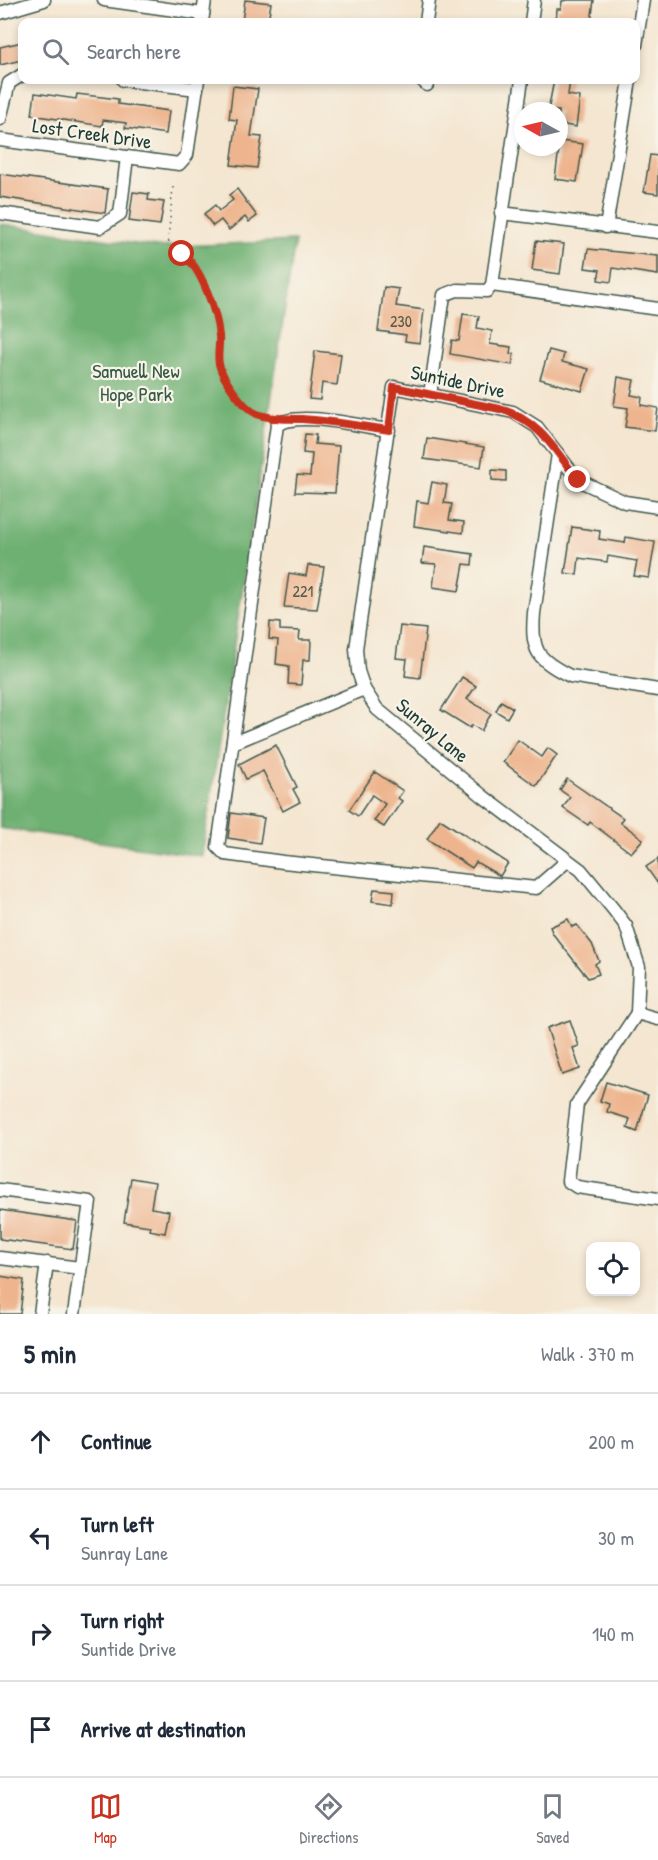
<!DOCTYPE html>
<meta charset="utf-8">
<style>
:root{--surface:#fff;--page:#f2f2f3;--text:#1f2937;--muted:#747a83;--line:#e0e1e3;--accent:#c8321e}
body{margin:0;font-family:"Patrick Hand",sans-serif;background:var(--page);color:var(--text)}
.controls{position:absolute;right:18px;bottom:18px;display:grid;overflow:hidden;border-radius:12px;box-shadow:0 3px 9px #0003}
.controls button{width:54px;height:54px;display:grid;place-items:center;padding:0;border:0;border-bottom:2px solid var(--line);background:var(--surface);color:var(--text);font:30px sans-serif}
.compass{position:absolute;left:514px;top:102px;width:54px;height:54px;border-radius:50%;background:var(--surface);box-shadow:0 3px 9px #0003;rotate:278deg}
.stop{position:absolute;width:18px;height:18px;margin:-14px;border:4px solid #c8321e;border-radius:50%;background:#fff}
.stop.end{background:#c8321e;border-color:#fff;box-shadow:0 2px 6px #0008}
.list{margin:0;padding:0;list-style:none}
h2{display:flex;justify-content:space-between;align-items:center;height:78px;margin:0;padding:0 24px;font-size:26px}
h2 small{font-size:20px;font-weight:400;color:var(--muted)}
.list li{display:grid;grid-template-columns:39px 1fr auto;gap:18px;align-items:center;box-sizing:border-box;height:96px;padding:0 24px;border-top:2px solid var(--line)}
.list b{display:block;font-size:22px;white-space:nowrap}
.list p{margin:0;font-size:20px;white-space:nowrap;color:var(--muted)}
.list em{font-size:20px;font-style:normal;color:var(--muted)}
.icon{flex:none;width:33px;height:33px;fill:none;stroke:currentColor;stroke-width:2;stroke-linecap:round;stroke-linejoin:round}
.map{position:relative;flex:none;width:658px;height:1314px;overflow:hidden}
.search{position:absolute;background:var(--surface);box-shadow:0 3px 9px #0003;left:18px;right:18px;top:18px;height:66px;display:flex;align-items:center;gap:15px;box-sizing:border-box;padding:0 21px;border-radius:12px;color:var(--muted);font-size:22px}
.sheet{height:462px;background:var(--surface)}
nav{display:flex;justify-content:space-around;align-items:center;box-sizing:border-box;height:84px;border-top:2px solid var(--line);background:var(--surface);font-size:16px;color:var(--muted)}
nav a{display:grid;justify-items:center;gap:3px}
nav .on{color:var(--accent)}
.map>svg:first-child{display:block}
.forest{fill:#6eb072;stroke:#467653;stroke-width:1.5}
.building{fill:#eeb48d}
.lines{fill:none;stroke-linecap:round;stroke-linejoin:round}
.minor-casing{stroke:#3f564b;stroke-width:15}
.path{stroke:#3f564b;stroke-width:1.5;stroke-dasharray:1.5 4.5;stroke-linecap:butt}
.minor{stroke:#fff;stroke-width:12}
.route{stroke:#c8321e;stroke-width:8}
.labels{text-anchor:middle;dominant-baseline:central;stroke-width:4.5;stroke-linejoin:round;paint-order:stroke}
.number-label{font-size:16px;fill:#535b4a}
.street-label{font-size:20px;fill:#1f3d34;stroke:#f7f3e8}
.park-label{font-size:20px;fill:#345a44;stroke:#f7f3e8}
</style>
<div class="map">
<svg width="658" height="1314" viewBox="0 0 658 1314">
<rect width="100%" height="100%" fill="#f7f3e8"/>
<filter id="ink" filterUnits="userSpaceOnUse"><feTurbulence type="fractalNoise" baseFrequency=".0167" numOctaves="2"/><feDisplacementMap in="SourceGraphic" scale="12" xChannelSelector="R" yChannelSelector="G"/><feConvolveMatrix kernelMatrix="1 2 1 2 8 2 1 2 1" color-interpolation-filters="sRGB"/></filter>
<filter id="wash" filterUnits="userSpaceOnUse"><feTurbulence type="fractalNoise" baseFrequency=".008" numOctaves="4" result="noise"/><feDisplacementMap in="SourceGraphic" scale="24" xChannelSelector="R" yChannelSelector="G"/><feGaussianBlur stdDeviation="1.35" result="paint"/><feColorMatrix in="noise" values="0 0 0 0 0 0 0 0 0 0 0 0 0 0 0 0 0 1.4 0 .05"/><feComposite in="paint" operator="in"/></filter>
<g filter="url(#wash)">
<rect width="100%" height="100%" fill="#f4e6d0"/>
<polygon class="forest" points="0,224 157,247 295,241 202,856 0,828"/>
<g id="blocks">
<g class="building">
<polygon points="245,0 271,3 268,22 242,22"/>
<polygon points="568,0 594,0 591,22 556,21 557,9 561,9 562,1"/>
<polygon points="22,42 22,60 0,65 0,47"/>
<polygon points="554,80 570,80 568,95 580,97 576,127 559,124 559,111 548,111"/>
<polygon points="233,86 258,89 251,136 262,137 257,168 231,165 237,120 229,119"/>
<polygon points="35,93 76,99 77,94 118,99 118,104 169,111 166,134 125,128 126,123 103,120 102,126 32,115"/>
<polygon points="560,141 583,144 577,182 555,179"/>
<polygon points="650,155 658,156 658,194 644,192"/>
<polygon points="0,174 108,189 105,213 0,197"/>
<polygon points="237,189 257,216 249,222 245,217 229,230 221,220 213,226 204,214 215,205 219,211 233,200 229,195"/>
<polygon points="133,192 149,194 148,200 164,202 160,225 129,221"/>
<polygon points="536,241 564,244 560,274 532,270"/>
<polygon points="588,249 658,256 658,275 613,268 611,282 598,280 600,270 585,268"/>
<polygon points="384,287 399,289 396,306 424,310 420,343 405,341 406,335 378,331"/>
<polygon points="463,314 479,316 477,328 492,331 490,344 511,347 510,354 514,354 512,365 450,354 452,340 459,341"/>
<polygon points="549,350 564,354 562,362 589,369 582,391 540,379"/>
<polygon points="315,351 341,354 337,385 322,383 320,400 309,399"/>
<polygon points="618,377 634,380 631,395 642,397 641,405 658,408 655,431 625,427 628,408 614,406"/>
<polygon points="305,434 316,435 315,444 339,446 335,493 295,492 297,475 310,476 312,454 303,453"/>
<polygon points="427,438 484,447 481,467 424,459"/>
<polygon points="492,470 506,471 506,481 492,480"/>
<polygon points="432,482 447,485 444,503 452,504 449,520 464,522 463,533 414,526 417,501 428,503"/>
<polygon points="572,527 600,531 599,539 625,543 626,537 655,542 649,578 634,576 637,561 608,556 607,562 579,558 577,575 565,573"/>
<polygon points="424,547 473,554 472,565 464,564 459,591 433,587 436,564 422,563"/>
<polygon points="308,565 324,567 317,609 284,607 289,573 306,576"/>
<polygon points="270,622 280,623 280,630 300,631 299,640 311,640 310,660 303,660 301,685 288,684 289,666 276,664 278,640 269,639"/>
<polygon points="400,626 426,629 420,678 405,676 407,659 396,658"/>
<polygon points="462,677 476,686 467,699 491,714 481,731 472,725 470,728 441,710"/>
<polygon points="501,701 513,708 507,718 496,711"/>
<polygon points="518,740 542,757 548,748 557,755 536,786 503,762"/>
<polygon points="276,745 297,787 293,789 300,802 283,811 263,771 246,779 239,764"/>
<polygon points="375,772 403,791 398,798 402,801 384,827 374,821 385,804 372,795 358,816 349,810"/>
<polygon points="567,779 623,818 620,822 643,839 631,853 590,822 588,825 563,808 570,797 560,790"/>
<polygon points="231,813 264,818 260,843 228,838"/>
<polygon points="440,819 508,863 500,876 476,862 472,868 427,839"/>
<polygon points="658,859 658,884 646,867"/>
<polygon points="374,889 394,891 393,904 372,901"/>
<polygon points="568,919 572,927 577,925 592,944 599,961 595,964 599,974 588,978 553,934 550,927"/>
<polygon points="570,1020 579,1046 573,1048 580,1069 562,1075 547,1028"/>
<polygon points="606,1082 648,1095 637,1132 627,1128 630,1119 607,1112 609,1104 600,1101"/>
<polygon points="131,1178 155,1182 151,1208 169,1211 165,1233 149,1230 150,1226 124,1222"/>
<polygon points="0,1210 77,1221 73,1249 0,1239"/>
<polygon points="0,1276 24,1280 20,1314 0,1314"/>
</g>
</g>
</g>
<g filter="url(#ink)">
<use href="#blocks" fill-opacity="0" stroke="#3f564b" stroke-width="1.5"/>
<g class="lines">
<g class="minor-casing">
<g id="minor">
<polyline points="104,0 203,14"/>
<polyline points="0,13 44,0"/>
<polyline points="202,22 205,0"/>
<polyline points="426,22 429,0"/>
<polyline points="531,22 534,0"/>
<polyline points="636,45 643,0"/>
<polyline points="123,80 197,89"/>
<polyline points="422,80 427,85"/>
<polyline points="0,119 9,83 22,75"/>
<polyline points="0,140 179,164 187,155 198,80"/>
<polyline points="0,213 100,227 120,214 127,157"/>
<polyline points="501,213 658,232"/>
<polyline points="606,227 630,80"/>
<polyline points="492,285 522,80"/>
<polyline points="430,395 444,295 457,290 487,291 492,285 658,309"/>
<path d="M 389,430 C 363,427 297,410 277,425 L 218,847 L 225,854 L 283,862 L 536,888 L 567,861"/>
<path d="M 558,454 L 534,613 C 531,650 536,659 570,676 L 658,690"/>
<polyline points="233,743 364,689"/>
<polyline points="637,1013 639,967 626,926 614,910 581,870 484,797 377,709 364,689 358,671 356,649 394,387 513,412 537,427 578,480 625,502 658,507"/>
<polyline points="637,1013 577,1104 568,1181 577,1187 658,1199"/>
<polyline points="637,1013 658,1019"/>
<polyline points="0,1190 90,1202 74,1314"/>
<polyline points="0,1258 80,1268"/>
<polyline points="40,1314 47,1263"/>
</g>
</g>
<polyline class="path" points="173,187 168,240 175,252 189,259 200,272 219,335 218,361 221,369 245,407 268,416"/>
<use href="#minor" class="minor"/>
</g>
</g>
<g class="lines" filter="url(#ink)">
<path class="route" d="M 182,254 C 201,266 217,313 219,336 C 220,345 217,355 219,364 C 222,378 243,408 257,414 C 272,420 287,418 302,419 C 331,421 360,426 389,430 L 394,387 L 500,409 C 538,419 556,451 578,480"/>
</g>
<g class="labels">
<g class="number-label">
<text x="401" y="321">230</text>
<text x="303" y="591">221</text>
</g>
<g class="street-label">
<text transform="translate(92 133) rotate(8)">Lost Creek Drive</text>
<text transform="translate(458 381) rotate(12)">Suntide Drive</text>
<text transform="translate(433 730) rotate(40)">Sunray Lane</text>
</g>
<g class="park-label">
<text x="136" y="370">Samuell New<tspan x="136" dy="23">Hope Park</tspan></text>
</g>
</g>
</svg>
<div class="controls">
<button><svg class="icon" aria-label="locate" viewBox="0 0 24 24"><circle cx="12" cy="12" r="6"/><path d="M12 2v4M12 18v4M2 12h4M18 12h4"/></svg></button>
</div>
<svg class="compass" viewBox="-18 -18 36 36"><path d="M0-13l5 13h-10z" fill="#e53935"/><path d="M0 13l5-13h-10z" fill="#747a83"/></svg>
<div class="stop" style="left:182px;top:254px"></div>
<div class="stop end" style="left:578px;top:480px"></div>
<div class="search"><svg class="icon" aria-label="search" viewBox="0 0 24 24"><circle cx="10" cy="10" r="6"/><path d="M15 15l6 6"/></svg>Search here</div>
</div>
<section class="sheet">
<h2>5 min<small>Walk · 370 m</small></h2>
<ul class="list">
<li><svg class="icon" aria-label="ahead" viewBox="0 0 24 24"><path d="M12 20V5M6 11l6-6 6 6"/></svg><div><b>Continue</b></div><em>200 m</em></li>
<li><svg class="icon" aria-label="left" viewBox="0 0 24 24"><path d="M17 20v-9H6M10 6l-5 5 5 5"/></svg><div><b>Turn left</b><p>Sunray Lane</p></div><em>30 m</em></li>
<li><svg class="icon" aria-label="right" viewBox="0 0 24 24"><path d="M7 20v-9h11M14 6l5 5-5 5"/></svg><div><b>Turn right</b><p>Suntide Drive</p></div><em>140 m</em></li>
<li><svg class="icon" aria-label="arrive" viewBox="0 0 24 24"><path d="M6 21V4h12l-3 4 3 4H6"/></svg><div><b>Arrive at destination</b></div></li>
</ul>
</section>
<nav>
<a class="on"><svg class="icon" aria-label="map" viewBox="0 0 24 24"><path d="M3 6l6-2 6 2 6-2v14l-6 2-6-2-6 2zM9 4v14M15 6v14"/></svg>Map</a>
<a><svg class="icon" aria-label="directions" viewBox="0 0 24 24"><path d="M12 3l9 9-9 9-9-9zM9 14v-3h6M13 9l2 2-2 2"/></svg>Directions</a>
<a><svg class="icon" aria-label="saved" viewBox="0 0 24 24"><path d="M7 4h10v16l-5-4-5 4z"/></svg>Saved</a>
</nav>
